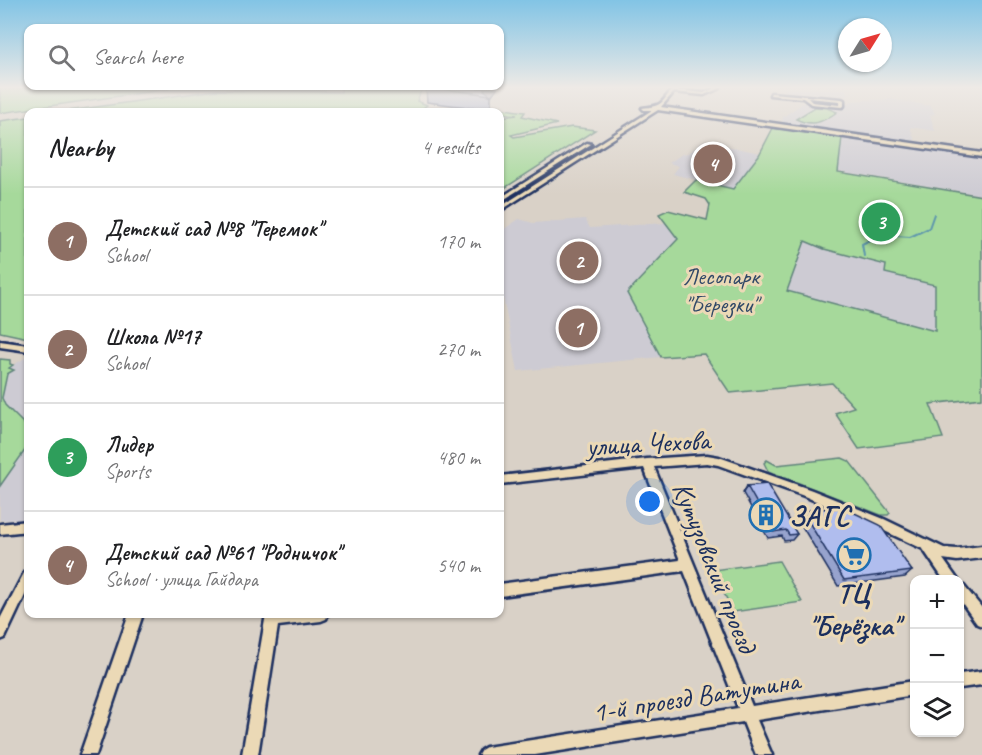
<!DOCTYPE html>
<meta charset="utf-8">
<style>
:root{--surface:#fff;--page:#f2f2f2;--text:#202124;--muted:#757577;--line:#e0e0e0;--accent:#0f766e}
body{margin:0;font-family:Caveat,sans-serif;background:var(--page);color:var(--text)}
.controls{position:absolute;right:18px;bottom:18px;display:grid;overflow:hidden;border-radius:12px;box-shadow:0 2px 4px #0004}
.controls button{width:54px;height:54px;display:grid;place-items:center;padding:0;border:0;border-bottom:2px solid var(--line);background:var(--surface);color:var(--text);font:30px sans-serif}
.compass{position:absolute;left:838px;top:18px;width:54px;height:54px;border-radius:50%;background:var(--surface);box-shadow:0 2px 4px #0004;rotate:53deg}
.you{position:absolute;left:650px;top:502px;width:21px;height:21px;margin:-15px;border:4px solid #fff;border-radius:50%;background:#1a73e8;box-shadow:0 0 0 9px #1a73e833}
.badge{display:grid;place-items:center;width:39px;height:39px;border-radius:50%;background:var(--accent);color:#fff;font-size:20px;font-weight:700}
.pin{position:absolute;translate:-50% -50%;border:3px solid #fff;box-shadow:0 2px 6px #0006}
.list{margin:0;padding:0;list-style:none}
h2{display:flex;justify-content:space-between;align-items:center;height:78px;margin:0;padding:0 24px;font-size:26px}
h2 small{font-size:20px;font-weight:400;color:var(--muted)}
.list li{display:grid;grid-template-columns:39px 1fr auto;gap:18px;align-items:center;box-sizing:border-box;height:108px;padding:0 24px;border-top:2px solid var(--line)}
.list b{display:block;font-size:22px;white-space:nowrap}
.list p{margin:0;font-size:20px;white-space:nowrap;color:var(--muted)}
.list em{font-size:20px;font-style:normal;color:var(--muted)}
.icon{flex:none;width:33px;height:33px;fill:none;stroke:currentColor;stroke-width:2;stroke-linecap:round;stroke-linejoin:round}
.map{position:relative;flex:none;width:982px;height:755px;overflow:hidden}
.search{position:absolute;background:var(--surface);box-shadow:0 2px 4px #0004;left:24px;top:24px;width:480px;height:66px;display:flex;align-items:center;gap:15px;box-sizing:border-box;padding:0 21px;border-radius:12px;color:var(--muted);font-size:22px}
.panel{position:absolute;background:var(--surface);box-shadow:0 2px 4px #0004;left:24px;top:108px;width:480px;height:510px;border-radius:12px}
.map>svg:first-child{display:block}
.built{fill:#cdcbd3}
.green{fill:#a6d99b;stroke:#60847c;stroke-width:1.5;fill-rule:evenodd}
.lines{fill:none;stroke-linecap:round;stroke-linejoin:round}
.stream{stroke:#5e97ad;stroke-width:2}
.minor-casing{stroke:#1b2f5e;stroke-width:5}
.minor{fill:#ebd9b6;fill-rule:evenodd}
.wall{fill:#97a3cd;stroke:#1b2f5e;stroke-width:1.5}
.shaded-wall{fill:#7b84a7;stroke:#1b2f5e;stroke-width:1.5}
.building{fill:#b0bdee;stroke:#1b2f5e;stroke-width:1.5}
.labels{text-anchor:middle;dominant-baseline:central;stroke-width:6;stroke-linejoin:round;paint-order:stroke}
.park-label{font-size:24px;fill:#304867;stroke:#ebd9b6}
.near-street-label{font-size:28px;fill:#1b2f5e;stroke:#ebd9b6}
.near-poi-label{font-size:28px;font-weight:bold;fill:#1b2f5e;stroke:#ebd9b6;text-anchor:start}
</style>
<div class="map">
<svg width="982" height="755" viewBox="0 0 982 755">
<rect width="100%" height="100%" fill="#d9d1c7"/>
<filter id="ink" filterUnits="userSpaceOnUse"><feTurbulence type="fractalNoise" baseFrequency=".0167" numOctaves="2"/><feDisplacementMap in="SourceGraphic" scale="12" xChannelSelector="R" yChannelSelector="G"/><feConvolveMatrix kernelMatrix="1 2 1 2 8 2 1 2 1" color-interpolation-filters="sRGB"/></filter>
<g filter="url(#ink)">
<g class="built">
<polygon points="785,88 846,88 847,96 785,91"/>
<polygon points="891,99 931,106 935,114 930,115 935,131 910,127 915,141 782,123 783,117 803,103 837,107 845,106 851,101"/>
<polygon points="842,137 982,159 982,195 838,171"/>
<polygon points="703,141 760,153 733,189 673,174 679,166 669,163 682,154 689,153"/>
<polygon points="519,219 533,223 585,219 590,228 665,223 678,239 628,294 661,357 518,371 500,283 500,232"/>
<polygon points="805,241 824,249 886,265 885,273 935,285 935,331 786,291"/>
<polygon points="28,356 28,438 28,428 5,405 2,397 9,368"/>
<polygon points="28,446 28,519 0,520 0,486"/>
</g>
<g class="green">
<polygon points="0,88 148,88 169,89 0,113"/>
<polygon points="341,88 422,88 417,101 427,105 422,109 450,112 60,112 217,90 341,92"/>
<path d="M 815,107 L 827,108 L 837,112 C 823,122 813,127 796,119 Z"/>
<polygon points="504,109 525,112 522,116 557,124 511,135 514,137 572,127 595,130 500,191 500,117 517,115 500,113"/>
<polygon points="28,117 28,338 0,332 0,121"/>
<path d="M 773,128 L 842,137 L 838,172 L 982,196 L 982,398 L 930,404 L 943,438 L 859,449 L 835,413 L 854,407 L 832,383 L 730,393 L 704,354 L 661,357 L 627,293 L 678,239 L 659,214 L 668,210 L 707,220 L 710,205 L 706,199 L 684,192 L 696,180 L 733,189 L 759,155 ZM 805,241 L 824,249 L 886,265 L 885,273 L 935,285 L 935,331 L 787,291 Z"/>
<polygon points="0,359 10,360 10,364 13,365 9,368 14,370 7,374 2,398 5,405 28,428 28,446 0,486"/>
<polygon points="842,458 849,461 890,513 888,515 881,515 768,471 764,463 767,460 776,465"/>
<polygon points="779,561 802,602 733,612 713,570"/>
</g>
<g class="lines">
<g class="stream">
<polyline points="896,236 910,237 929,228 934,214"/>
<polyline points="864,256 862,244 880,235 889,235"/>
</g>
<g class="minor-casing">
<g id="minor">
<path d="M 673,88 L 677,88 L 676,90 L 704,93 L 714,88 L 720,88 L 704,95 L 674,92 L 661,107 L 982,153 L 982,157 L 658,110 L 500,211 L 500,207 L 652,110 L 644,110 L 642,108 C 662,106 661,104 673,88 Z"/>
<path d="M 771,93 L 842,99 L 844,100 L 844,106 L 842,107 L 811,104 L 803,98 L 770,95 ZM 808,98 L 840,101 L 840,105 L 812,102 Z"/>
<polygon points="587,143 591,144 500,202 500,198"/>
<polygon points="0,341 28,345 28,351 0,347"/>
<polygon points="707,455 719,457 812,490 884,519 944,548 957,549 982,546 982,558 957,561 943,559 958,580 944,580 923,549 876,527 804,496 718,465 707,463 654,467 752,706 914,681 914,695 757,720 772,755 756,755 743,722 535,755 478,755 481,750 486,747 738,708 684,571 500,596 500,584 680,560 644,468 500,484 500,476 647,459"/>
<polygon points="28,521 28,531 0,534 0,524"/>
<polygon points="28,571 28,589 5,638 0,640 0,619 24,573"/>
<polygon points="960,584 964,586 982,608 982,626 977,624 960,600"/>
<polygon points="129,614 143,614 96,755 80,755"/>
<polygon points="266,614 328,614 326,619 321,621 278,626 258,755 242,755"/>
<polygon points="982,671 982,685 960,688 960,674"/>
</g>
</g>
<use href="#minor" class="minor"/>
</g>
<g class="wall">
<polygon points="426,88 497,88 491,96 491,110 427,102"/>
<polygon points="747,486 797,534 792,540 784,541 782,536 768,538 743,493"/>
<polygon points="802,511 912,571 905,577 838,586 797,518"/>
</g>
<polygon class="shaded-wall" points="485,88 497,88 491,96 484,90"/>
<g class="building">
<polygon points="434,88 485,88 484,90 491,95"/>
<polygon points="767,484 797,534 789,535 786,530 773,532 747,486"/>
<polygon points="842,507 880,525 912,571 844,580 802,511"/>
</g>
</g>
<linearGradient id="sky" x2="0" y2="1"><stop stop-color="#82c4e5"/><stop offset="0.45" stop-color="#eeeae6"/><stop offset="1" stop-color="#eeeae6" stop-opacity="0"/></linearGradient>
<rect width="982" height="194" fill="url(#sky)"/>
<defs>
<g id="building-ring" transform="scale(1.725)"><circle r="9.5" fill="#ebd9b6" stroke="#1f6fb2" stroke-width="1.5"/><path d="M-4-6H4V6H1V3H-1V6H-4ZM-2.5-4.3h1.7v1.8h-1.7ZM.8-4.3h1.7v1.8H.8ZM-2.5-1h1.7V.8h-1.7ZM.8-1h1.7V.8H.8Z" fill="#1f6fb2"/></g>
<g id="supermarket-ring" transform="scale(1.725)"><circle r="9.5" fill="#ebd9b6" stroke="#1f6fb2" stroke-width="1.5"/><path d="M-6-5.5h2.5l.6 2H6L4.5 2H-2.5L-4.4-4H-6ZM-1.5 3.2a1.3 1.3 0 1 0 .1 0ZM3 3.2a1.3 1.3 0 1 0 .1 0Z" fill="#1f6fb2"/></g>
</defs>
<g fill-rule="evenodd">
<use href="#building-ring" x="766" y="515"/>
<use href="#supermarket-ring" x="854" y="555"/>
</g>
<g class="labels">
<g class="park-label">
<text x="721" y="276">Лесопарк<tspan x="721" dy="28">"Березки"</tspan></text>
</g>
<g class="near-street-label">
<text transform="translate(648 443) rotate(-3)">улица Чехова</text>
<text transform="translate(715 567) rotate(68)">Кутузовский проезд</text>
<text transform="translate(696 696) rotate(-9)">1-й проезд Ватутина</text>
</g>
<g class="near-poi-label">
<text x="789" y="515">ЗАГС</text>
<text x="854" y="593" text-anchor="middle">ТЦ<tspan x="854" dy="32">"Берёзка"</tspan></text>
</g>
</g>
</svg>
<div class="controls">
<button>+</button>
<button>−</button>
<button><svg class="icon" aria-label="layers" viewBox="0 0 24 24"><path d="M12 4l9 5-9 5-9-5zM3 14l9 5 9-5"/></svg></button>
</div>
<svg class="compass" viewBox="-18 -18 36 36"><path d="M0-13l5 13h-10z" fill="#e53935"/><path d="M0 13l5-13h-10z" fill="#757577"/></svg>
<div class="you"></div>
<div class="pin badge" style="left:578px;top:328px;background:#8d6e63">1</div>
<div class="pin badge" style="left:579px;top:261px;background:#8d6e63">2</div>
<div class="pin badge" style="left:881px;top:222px;background:#2e9e5b">3</div>
<div class="pin badge" style="left:713px;top:164px;background:#8d6e63">4</div>
<div class="search"><svg class="icon" aria-label="search" viewBox="0 0 24 24"><circle cx="10" cy="10" r="6"/><path d="M15 15l6 6"/></svg>Search here</div>
<section class="panel">
<h2>Nearby<small>4 results</small></h2>
<ul class="list">
<li><span class="badge" style="background:#8d6e63">1</span><div><b>Детский сад №8 &quot;Теремок&quot;</b><p>School</p></div><em>170 m</em></li>
<li><span class="badge" style="background:#8d6e63">2</span><div><b>Школа №17</b><p>School</p></div><em>270 m</em></li>
<li><span class="badge" style="background:#2e9e5b">3</span><div><b>Лидер</b><p>Sports</p></div><em>480 m</em></li>
<li><span class="badge" style="background:#8d6e63">4</span><div><b>Детский сад №61 &quot;Родничок&quot;</b><p>School · улица Гайдара</p></div><em>540 m</em></li>
</ul>
</section>
</div>
